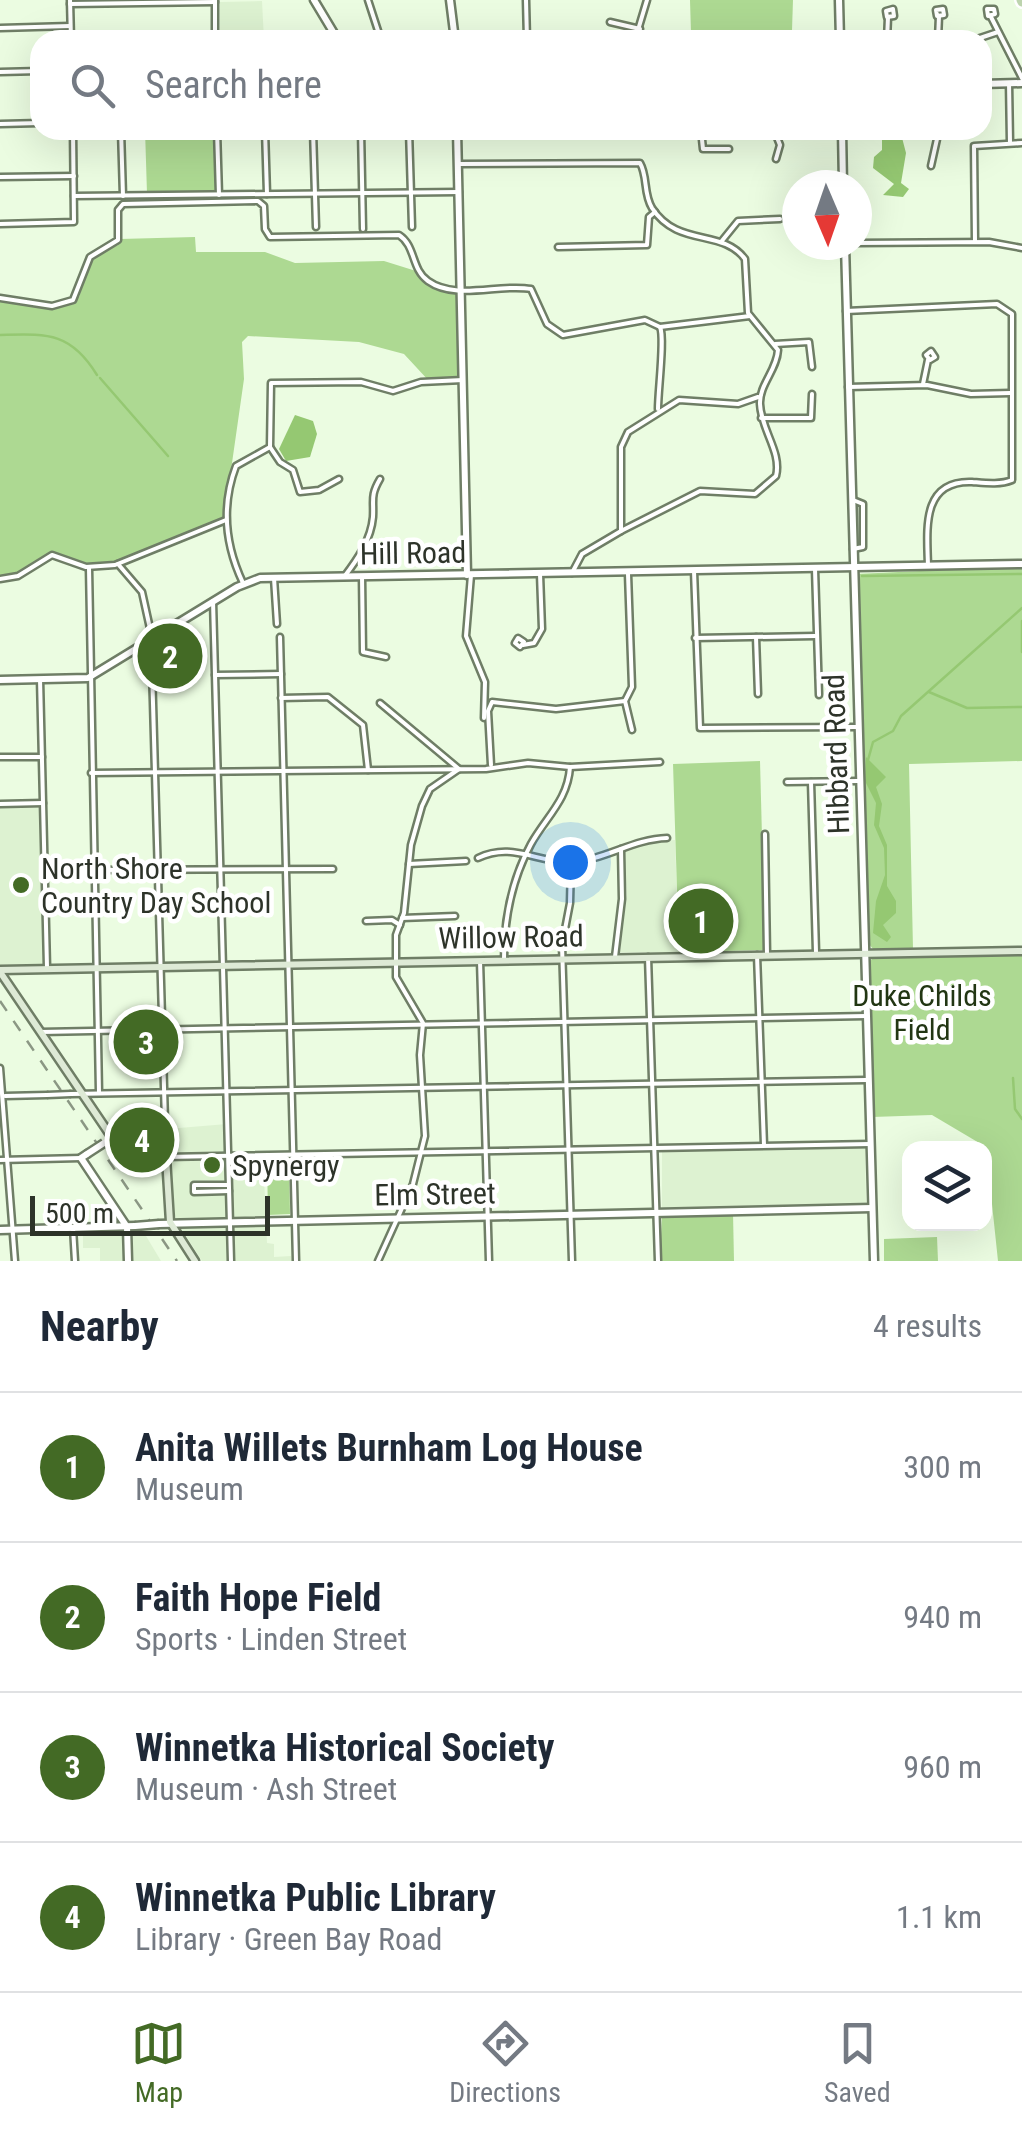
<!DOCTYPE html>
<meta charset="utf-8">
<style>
:root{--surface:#fff;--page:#f6f6f7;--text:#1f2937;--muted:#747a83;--line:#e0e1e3;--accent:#436a25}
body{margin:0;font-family:"Roboto Condensed",sans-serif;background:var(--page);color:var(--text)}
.controls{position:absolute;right:30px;bottom:30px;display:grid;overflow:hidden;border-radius:20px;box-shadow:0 10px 40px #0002}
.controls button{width:90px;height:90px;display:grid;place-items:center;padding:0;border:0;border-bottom:2px solid var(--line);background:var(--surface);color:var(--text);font:50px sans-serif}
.compass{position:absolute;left:782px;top:170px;width:90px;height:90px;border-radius:50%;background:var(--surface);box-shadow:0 10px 40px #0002;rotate:178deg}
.scale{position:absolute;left:30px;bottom:25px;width:240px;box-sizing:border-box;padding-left:10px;border:5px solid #2d3329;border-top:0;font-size:28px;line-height:35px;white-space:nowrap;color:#2d3329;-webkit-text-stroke:8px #fff;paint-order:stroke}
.you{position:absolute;left:570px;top:862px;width:35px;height:35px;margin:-25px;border:8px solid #fff;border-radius:50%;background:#1a73e8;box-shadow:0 0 0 15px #1a73e833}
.badge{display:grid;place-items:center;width:65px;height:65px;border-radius:50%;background:var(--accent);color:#fff;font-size:32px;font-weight:700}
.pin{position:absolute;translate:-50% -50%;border:5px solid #fff;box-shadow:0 2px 10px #0006}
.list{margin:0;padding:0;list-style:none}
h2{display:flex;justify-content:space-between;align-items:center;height:130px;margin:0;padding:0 40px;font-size:42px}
h2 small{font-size:32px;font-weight:400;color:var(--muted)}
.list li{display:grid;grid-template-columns:65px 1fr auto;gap:30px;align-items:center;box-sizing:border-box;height:150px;padding:0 40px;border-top:2px solid var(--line)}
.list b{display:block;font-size:38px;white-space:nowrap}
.list p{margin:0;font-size:32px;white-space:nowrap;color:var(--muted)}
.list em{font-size:32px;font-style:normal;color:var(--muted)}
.icon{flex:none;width:55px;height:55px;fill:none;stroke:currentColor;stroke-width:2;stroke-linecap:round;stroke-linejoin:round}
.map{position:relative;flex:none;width:1022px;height:1261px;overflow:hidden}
.search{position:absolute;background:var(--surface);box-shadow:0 10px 40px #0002;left:30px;right:30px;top:30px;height:110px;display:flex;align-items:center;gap:25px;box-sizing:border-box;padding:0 35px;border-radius:30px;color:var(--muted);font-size:38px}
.sheet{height:730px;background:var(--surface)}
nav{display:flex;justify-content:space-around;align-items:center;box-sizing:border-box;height:140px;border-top:2px solid var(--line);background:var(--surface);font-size:28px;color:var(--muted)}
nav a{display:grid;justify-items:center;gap:5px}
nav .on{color:var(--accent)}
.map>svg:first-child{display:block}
.built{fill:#ddf2d1}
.green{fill:#add992}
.water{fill:#95c872}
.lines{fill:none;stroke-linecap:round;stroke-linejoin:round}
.stream{stroke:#95c872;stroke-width:2.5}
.minor-casing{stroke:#6f7e66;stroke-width:9}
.tertiary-casing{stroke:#6f7e66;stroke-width:11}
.secondary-casing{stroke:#6f7e66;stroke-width:11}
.primary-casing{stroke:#fff;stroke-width:14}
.minor{stroke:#fff;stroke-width:4}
.tertiary{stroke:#fff;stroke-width:6}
.secondary{stroke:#deead6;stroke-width:6}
.primary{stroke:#bdd4ae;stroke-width:9}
.rail{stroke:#8b9784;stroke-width:2.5;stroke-dasharray:12 12;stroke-linecap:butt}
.minor-bridge-casing{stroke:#6f7e66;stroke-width:9;stroke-linecap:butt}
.tertiary-bridge-casing{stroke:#6f7e66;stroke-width:11;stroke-linecap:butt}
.minor-bridge{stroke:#fff;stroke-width:4}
.tertiary-bridge{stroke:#fff;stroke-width:6}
.poi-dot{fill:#436a25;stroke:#fff;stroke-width:4}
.labels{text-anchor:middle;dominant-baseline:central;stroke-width:9;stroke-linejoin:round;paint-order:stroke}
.street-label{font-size:30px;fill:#2d3329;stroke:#fff}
.poi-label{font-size:30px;fill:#2d3329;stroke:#fff;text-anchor:start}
.park-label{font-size:30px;fill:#223613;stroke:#fff}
</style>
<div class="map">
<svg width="1022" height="1261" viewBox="0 0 1022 1261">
<rect width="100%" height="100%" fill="#ebfce1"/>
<g class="built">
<polygon points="262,1 264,40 220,40 220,2"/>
<polygon points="792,30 793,40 648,40 648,35"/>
<polygon points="40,806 43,964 0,965 0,807"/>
<polygon points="675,840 679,952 620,952 627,895 623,851 647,842"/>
<polygon points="227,1124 228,1156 263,1155 267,1243 274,1244 274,1257 291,1256 292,1261 202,1261 179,1225 174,1213 167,1129"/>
<polygon points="865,1147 866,1204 662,1208 662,1151"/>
<polygon points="143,1231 161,1261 100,1261 100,1248 83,1248 83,1233"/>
</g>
<g class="green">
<polygon points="690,0 793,0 792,30 691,33"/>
<polygon points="145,130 214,130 216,192 147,194"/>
<polygon points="195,237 196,252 265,252 295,263 384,261 416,271 434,286 458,291 459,379 429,381 404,354 359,342 248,336 242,342 244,379 224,519 115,563 89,566 53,554 16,575 0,578 0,300 66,306 79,297 92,257 118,245 120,239"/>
<polygon points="1022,566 1022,761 909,764 913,949 874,950 868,943 857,574"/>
<polygon points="760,761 765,950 679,952 673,764"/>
<polygon points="1022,954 1022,1261 998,1261 986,1147 932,1115 872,1117 869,962 875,956"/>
<polygon points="289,1159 290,1214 268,1215 267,1160"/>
<polygon points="733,1213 734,1261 660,1261 662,1215"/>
<polygon points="937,1237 938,1261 884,1261 884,1239"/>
</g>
<g class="water">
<polygon points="882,130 900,130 906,153 901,183 909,189 903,197 883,195 894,184 873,168 874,157 882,150"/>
<polygon points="295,415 313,421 317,434 310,457 286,461 279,449"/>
<polygon points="866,757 886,777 876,787 882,804 879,826 887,845 887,886 896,901 896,913 883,925 891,937 887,942 873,933 876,901 885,875 884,848 874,825 876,803 865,781"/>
</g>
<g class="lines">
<g class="stream">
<path d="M 0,335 C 46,334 70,331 97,375"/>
<polyline points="100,378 168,456"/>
<polyline points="862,576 1022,574"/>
<polyline points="1022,621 1022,652"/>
<polyline points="929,692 967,708 1022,707"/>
<polyline points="868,760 873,742 893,731 901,716 1022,608"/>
<polyline points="1013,1078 1015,1109 1022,1119"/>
</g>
<g class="minor-casing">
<g id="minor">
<polyline points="70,0 71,40"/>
<polyline points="215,0 215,40"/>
<polyline points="368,0 381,40"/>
<polyline points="526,0 527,40"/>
<polyline points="70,4 215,2"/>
<polygon points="893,9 894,16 887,17 886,11"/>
<polygon points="943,9 944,15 937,16 936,10"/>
<polygon points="987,9 994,9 995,14 988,16"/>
<polyline points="991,17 1022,78"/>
<polyline points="610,22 640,29"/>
<polyline points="0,28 70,26"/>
<polyline points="938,39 939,16"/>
<polyline points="635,40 647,0"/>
<polyline points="887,40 888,17"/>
<polyline points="905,40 977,39 998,32"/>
<polyline points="0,72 40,71"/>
<polyline points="1009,83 1010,143"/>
<polyline points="0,124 40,123"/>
<polyline points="121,130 123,196"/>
<polyline points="217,130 219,195"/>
<polyline points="265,130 267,194"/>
<polyline points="313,130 316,227"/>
<polyline points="361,130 363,229"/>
<polyline points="409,130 412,227"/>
<polyline points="701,130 703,149 729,149"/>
<polyline points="774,130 780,145 776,159"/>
<path d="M 459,164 L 640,163 C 648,177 643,193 652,208 C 678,248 722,228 745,259 L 748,313 L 778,350 C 777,370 759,385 760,404 C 761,430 782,452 776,476 L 755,494 L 700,491 L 621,531"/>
<polyline points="931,166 939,130"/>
<polyline points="0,177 74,176"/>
<polyline points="74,196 459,192"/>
<polyline points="0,224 74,222 73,130"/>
<polyline points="975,241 974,146 1022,143"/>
<polyline points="721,242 738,221 780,219"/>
<polyline points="857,243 989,242 1022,248"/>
<polyline points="558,247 647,245 649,217 655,212"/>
<path d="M 0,298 L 52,306 L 73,300 L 90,257 L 118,240 L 118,210 L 123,204 L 258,201 L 264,206 L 265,229 L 270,237 L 399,235 C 416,246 411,269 428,281 C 456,301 500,283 531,289 L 547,324 L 563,335 L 645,320 L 660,327 L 750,316"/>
<path d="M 846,311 L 997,304 L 1012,314 L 1012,480 C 1000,485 985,483 972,482 C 921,480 927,529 928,566"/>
<polyline points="775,344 809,342 812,367"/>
<polygon points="931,351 935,357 930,360 926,355"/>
<polyline points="923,384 928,360"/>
<polyline points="848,387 927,385 971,394 1010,393"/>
<path d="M 658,409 C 658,391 665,337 660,327"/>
<polyline points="761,418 811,418 812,394"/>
<polyline points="270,447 280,462 293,470 300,492 319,490 339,479"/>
<polyline points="853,500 863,504 863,547 853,549"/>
<polyline points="118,564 142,592 151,633 166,1157 870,1144"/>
<polyline points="89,568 99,1092"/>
<polyline points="815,569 819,695"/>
<polyline points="694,571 700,728 857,727"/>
<polyline points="572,573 582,554 621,531 621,447 628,432 679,400 738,404 758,397"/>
<polyline points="628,574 632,687 625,701 632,730"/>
<polyline points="471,575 466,636 485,682 484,718"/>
<polyline points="362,576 363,652 386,657"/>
<path d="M 344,577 C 357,560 371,540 373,517 C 374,500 370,496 380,479"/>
<polyline points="274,578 277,624"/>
<polyline points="0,579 18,576 52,555 86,567 115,565 226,520"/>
<path d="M 243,583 C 225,545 221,506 236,466 L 270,447 L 271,383 L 361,382 L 393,391 L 421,382 L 463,380"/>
<polyline points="213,601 231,1261"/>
<polyline points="280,637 296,1261"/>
<polyline points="756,637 758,694"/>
<polygon points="518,638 524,642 520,647 515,643"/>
<polyline points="695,638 815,636"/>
<polyline points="523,645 534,643 542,629 540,574"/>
<polyline points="215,675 281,674"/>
<polyline points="40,679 47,967"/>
<polyline points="281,698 328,697 363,725 368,770"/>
<polyline points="0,757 42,757"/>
<polyline points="491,765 488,711 492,702 556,709 625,701"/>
<polyline points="91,773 486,769 528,763 570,767 660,762"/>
<polyline points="787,782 858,781"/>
<polyline points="811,782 816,952"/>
<polyline points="0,804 43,803"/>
<polyline points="765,834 767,954"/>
<path d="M 478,858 C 512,842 535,862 569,862 C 604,861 632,839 667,838"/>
<polyline points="571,862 570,903 562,945 572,1261"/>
<polyline points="409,864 466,861"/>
<polyline points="93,870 333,869"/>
<polyline points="402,918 455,916"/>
<polyline points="366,921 392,920 400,925"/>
<polyline points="757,955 764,1145"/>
<polyline points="615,957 622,899 621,849"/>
<polyline points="648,957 658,1261"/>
<path d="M 504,959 C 504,918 511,881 531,844 C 546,817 568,800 570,767"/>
<polyline points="480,961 489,1261"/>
<polyline points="41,1032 866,1016"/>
<polyline points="0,1068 15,1261"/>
<polyline points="71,1094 866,1080"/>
<polyline points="5,1096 47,1095"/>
<polyline points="0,1160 81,1158"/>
<polyline points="228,1185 194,1185 194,1192 229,1191"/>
<polyline points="73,1228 75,1261"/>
<polyline points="378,1261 413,1184 425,1136 420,1055 423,1023 396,977 396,935 404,913 411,845 422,806 430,789 459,769 380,703"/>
</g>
</g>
<g class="tertiary-casing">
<g id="tertiary">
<polyline points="314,0 338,40"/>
<polyline points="450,0 455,40"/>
<polyline points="839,0 840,40"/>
<polyline points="982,84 1022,83"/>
<polyline points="457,130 467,575"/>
<polyline points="842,130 843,185"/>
<polyline points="845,245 874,1261"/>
<polyline points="0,680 88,678 237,587 260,578 1022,564"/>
<polyline points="87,1154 81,1158 127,1227 128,1261"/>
<polyline points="159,1224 872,1208"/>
<polyline points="0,1230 135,1226"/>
</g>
</g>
<g class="secondary-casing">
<g id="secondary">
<polyline points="0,970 1022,951"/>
<polyline points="0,972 121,1151 134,1158 166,1157 170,1222 195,1261"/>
</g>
</g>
<g class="primary-casing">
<polyline id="primary" points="1021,0 1022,2"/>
</g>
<use href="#minor" class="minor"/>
<use href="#tertiary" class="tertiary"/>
<use href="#secondary" class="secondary"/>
<use href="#primary" class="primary"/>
<polyline class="rail" points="0,1001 177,1261"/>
<g class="minor-bridge-casing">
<polyline id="minor-bridge" points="47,1095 71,1094"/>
</g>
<g class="tertiary-bridge-casing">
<g id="tertiary-bridge">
<polyline points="87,1154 104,1143"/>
<polyline points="135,1226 159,1224"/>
</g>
</g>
<use href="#minor-bridge" class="minor-bridge"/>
<use href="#tertiary-bridge" class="tertiary-bridge"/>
</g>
<g class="poi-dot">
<circle cx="21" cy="885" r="10"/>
<circle cx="212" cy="1165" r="10"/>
</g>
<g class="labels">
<g class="street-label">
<text transform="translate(413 553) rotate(-1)">Hill Road</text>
<text transform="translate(836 754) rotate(-92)">Hibbard Road</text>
<text transform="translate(511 937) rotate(-1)">Willow Road</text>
<text transform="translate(435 1194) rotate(-1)">Elm Street</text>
</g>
<g class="poi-label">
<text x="41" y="868">North Shore<tspan x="41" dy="34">Country Day School</tspan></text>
<text x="232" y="1165">Spynergy</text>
</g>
<g class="park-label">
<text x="922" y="995">Duke Childs<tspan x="922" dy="34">Field</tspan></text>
</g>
</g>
</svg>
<div class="controls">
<button><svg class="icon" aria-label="layers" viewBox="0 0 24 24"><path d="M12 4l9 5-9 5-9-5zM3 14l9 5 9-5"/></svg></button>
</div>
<svg class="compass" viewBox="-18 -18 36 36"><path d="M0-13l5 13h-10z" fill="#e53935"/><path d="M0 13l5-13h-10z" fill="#747a83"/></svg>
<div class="scale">500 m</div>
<div class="you"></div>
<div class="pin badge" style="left:701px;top:921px">1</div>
<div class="pin badge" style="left:170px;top:656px">2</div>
<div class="pin badge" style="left:146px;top:1042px">3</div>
<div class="pin badge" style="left:142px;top:1140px">4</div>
<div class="search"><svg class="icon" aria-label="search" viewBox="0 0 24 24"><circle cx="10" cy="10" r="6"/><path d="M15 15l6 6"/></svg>Search here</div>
</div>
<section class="sheet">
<h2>Nearby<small>4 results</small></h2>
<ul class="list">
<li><span class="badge">1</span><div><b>Anita Willets Burnham Log House</b><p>Museum</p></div><em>300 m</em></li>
<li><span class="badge">2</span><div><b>Faith Hope Field</b><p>Sports · Linden Street</p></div><em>940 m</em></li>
<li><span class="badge">3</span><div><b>Winnetka Historical Society</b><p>Museum · Ash Street</p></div><em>960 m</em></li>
<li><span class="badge">4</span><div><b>Winnetka Public Library</b><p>Library · Green Bay Road</p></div><em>1.1 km</em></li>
</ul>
</section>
<nav>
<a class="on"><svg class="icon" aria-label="map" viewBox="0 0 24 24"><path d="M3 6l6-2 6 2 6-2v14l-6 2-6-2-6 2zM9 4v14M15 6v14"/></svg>Map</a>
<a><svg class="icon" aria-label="directions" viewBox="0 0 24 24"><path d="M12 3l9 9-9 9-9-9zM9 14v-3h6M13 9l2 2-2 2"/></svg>Directions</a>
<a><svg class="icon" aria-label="saved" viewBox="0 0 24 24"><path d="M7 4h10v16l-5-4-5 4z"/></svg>Saved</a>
</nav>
